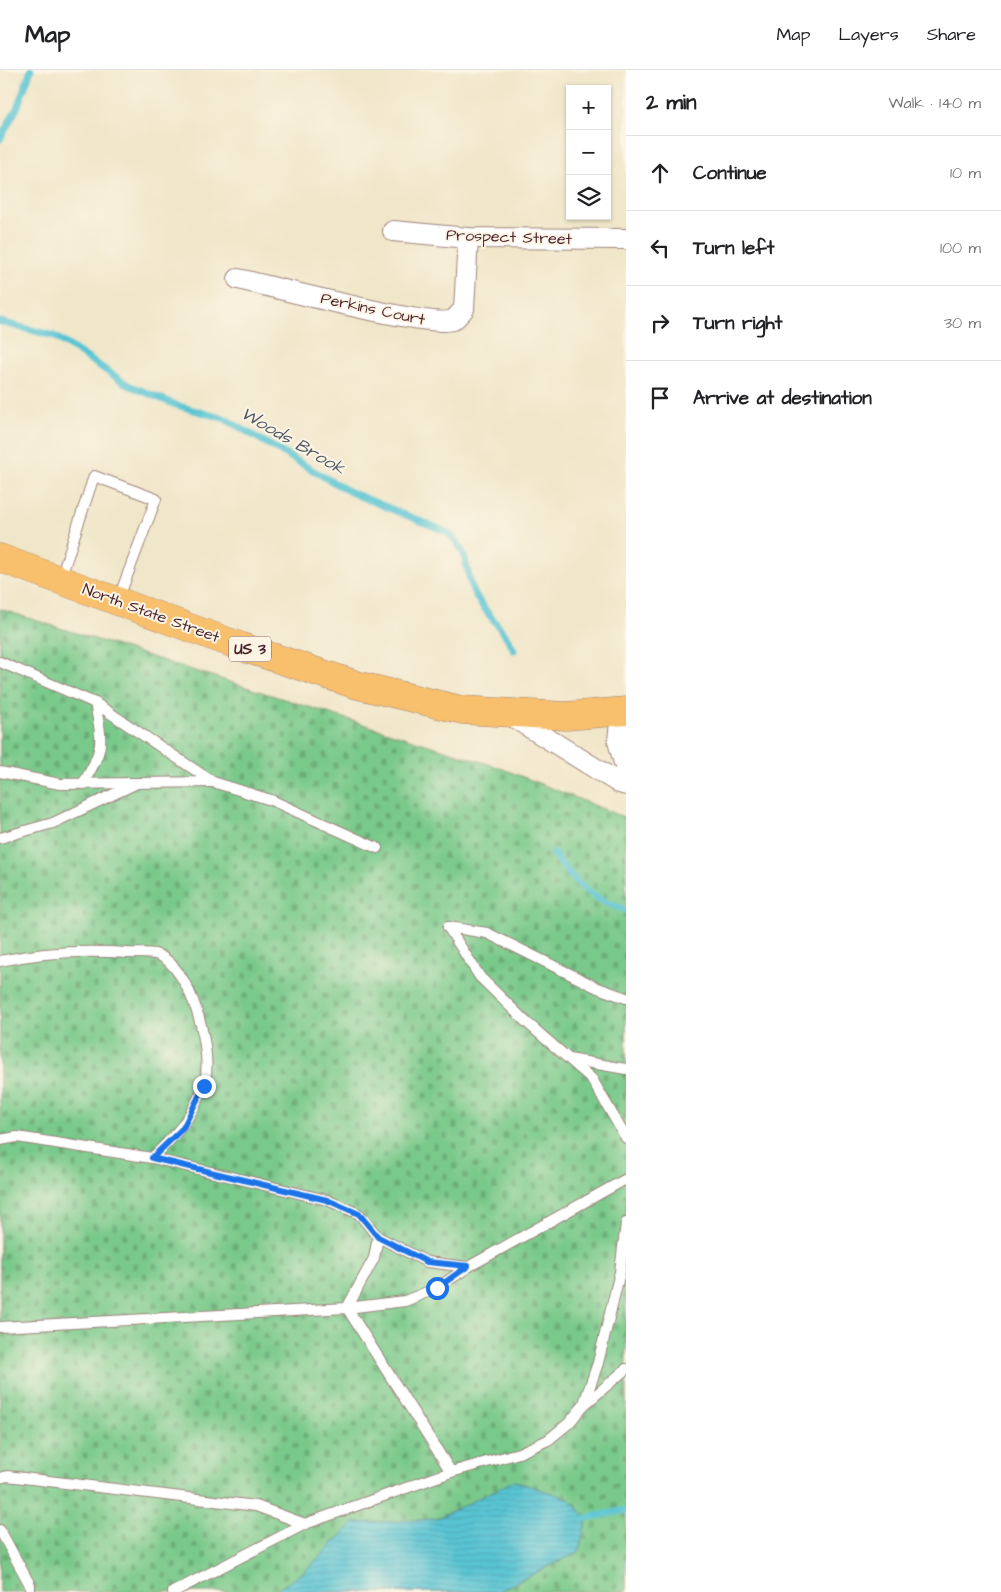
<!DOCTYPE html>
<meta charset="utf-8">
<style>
:root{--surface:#fff;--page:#f2f2f2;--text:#202124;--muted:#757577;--line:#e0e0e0}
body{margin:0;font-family:"Architects Daughter",sans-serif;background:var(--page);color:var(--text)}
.controls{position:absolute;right:15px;top:15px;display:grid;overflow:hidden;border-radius:0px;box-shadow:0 1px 4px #0004}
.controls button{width:45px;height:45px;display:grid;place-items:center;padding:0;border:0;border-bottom:1px solid var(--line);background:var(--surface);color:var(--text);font:25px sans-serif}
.stop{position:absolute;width:15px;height:15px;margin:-11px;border:4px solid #1a73e8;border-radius:50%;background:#fff}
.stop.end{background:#1a73e8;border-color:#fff;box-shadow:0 1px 5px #0008}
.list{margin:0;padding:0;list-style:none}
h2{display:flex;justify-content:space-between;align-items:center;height:65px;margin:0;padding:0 20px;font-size:21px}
h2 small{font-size:16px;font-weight:400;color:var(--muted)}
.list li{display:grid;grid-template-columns:32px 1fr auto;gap:15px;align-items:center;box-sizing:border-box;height:75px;padding:0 20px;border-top:1px solid var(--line)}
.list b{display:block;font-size:19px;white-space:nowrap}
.list em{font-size:16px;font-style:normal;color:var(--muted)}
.icon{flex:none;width:28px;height:28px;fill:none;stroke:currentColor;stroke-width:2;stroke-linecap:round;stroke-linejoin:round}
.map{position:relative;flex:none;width:626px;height:1522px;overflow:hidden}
header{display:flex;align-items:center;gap:30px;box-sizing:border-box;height:70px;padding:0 25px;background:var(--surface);border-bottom:1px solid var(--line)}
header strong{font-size:24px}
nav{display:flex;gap:28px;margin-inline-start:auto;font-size:18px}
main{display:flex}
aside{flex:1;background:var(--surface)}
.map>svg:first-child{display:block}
.cemetery{fill:url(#cemetery-stones);stroke:#62745a}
.water{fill:url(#water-rules);stroke:#52727f}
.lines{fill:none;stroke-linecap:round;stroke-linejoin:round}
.stream{stroke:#59c4d3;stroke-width:7}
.lane-casing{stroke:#9d827a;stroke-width:12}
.street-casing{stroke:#9d827a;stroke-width:22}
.primary-casing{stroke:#9d827a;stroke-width:29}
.lane{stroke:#fff;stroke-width:10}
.street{stroke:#fff;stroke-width:20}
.primary{stroke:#f8bf6c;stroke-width:28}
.route{stroke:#1a73e8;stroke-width:6}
.labels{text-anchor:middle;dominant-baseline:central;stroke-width:4;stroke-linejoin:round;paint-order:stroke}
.shield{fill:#fcf5e5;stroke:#7f5f63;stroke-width:1}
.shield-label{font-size:15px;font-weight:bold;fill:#4a1f2b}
.street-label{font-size:16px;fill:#4a1f2b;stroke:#fcf5e5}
.water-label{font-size:18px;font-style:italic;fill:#4f5966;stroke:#fcf5e5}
</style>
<header>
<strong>Map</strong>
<nav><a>Map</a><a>Layers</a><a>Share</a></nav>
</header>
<main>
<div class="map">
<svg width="626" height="1522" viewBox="0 0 626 1522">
<defs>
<pattern id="cemetery-stones" width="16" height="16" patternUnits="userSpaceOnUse" patternTransform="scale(1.25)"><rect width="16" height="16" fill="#79c98a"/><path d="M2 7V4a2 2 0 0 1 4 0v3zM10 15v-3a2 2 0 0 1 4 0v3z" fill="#6aac77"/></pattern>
<pattern id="water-rules" width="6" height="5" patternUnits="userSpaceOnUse" patternTransform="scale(1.25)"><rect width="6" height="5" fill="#59c4d3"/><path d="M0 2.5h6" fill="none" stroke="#4fa8b5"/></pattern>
</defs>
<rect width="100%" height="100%" fill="#fcf5e5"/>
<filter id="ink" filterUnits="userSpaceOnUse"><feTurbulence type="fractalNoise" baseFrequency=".02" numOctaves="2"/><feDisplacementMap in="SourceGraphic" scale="10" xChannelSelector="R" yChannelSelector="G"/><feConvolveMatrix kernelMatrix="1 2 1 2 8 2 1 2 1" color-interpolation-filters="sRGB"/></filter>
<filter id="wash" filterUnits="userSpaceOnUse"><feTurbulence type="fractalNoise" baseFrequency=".0096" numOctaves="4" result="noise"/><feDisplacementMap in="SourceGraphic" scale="20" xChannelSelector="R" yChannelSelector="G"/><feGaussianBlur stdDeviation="1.12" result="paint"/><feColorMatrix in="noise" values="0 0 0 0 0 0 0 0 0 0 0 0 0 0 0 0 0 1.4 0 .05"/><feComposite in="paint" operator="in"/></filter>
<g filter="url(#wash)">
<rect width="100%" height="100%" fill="#f0e6c9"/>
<polygon class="cemetery" points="0,539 498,697 626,748 626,1522 0,1522"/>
<polygon class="water" points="514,1411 568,1428 587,1448 579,1482 496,1522 274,1522 305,1501 354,1453 436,1449"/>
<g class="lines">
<g class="stream">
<polyline points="0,69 17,38 31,0"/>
<path d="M 0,252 L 54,266 L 128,315 L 176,335 L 225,349 L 350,422 L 447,462 C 469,481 464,493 472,518 C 481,541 504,557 514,580"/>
<path d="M 554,784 C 574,813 592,830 626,840"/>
<polyline points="587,1448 626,1440"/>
</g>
</g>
</g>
<g filter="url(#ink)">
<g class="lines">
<g class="lane-casing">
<g id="lane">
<polyline points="60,510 94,406 156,429 118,530"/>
<polyline points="0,592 95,633 213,712 271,730 377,778"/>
<polyline points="0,702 60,714 213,712"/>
<path d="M 83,714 C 104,677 103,675 95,633"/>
<polyline points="0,768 53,753 135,714"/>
<polyline points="448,857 480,907 525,951 592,1009 626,1068"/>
<polyline points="448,857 487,863 598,918 626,928"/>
<path d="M 0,891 C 42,882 85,880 128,883 C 137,883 147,883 155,884 C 191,893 216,987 203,1018 C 190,1050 176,1065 152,1088 L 17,1067 L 0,1070"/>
<polyline points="569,989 626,999"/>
<polyline points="152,1088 327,1130 359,1144 378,1167 374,1188 347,1238"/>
<polyline points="468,1197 626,1109"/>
<polyline points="347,1238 405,1231 437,1218 468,1197 427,1192 378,1167"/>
<polyline points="0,1257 347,1238 451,1402"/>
<polyline points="583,1336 626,1299"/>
<polyline points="0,1408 7,1406 256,1436 305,1454"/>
<polyline points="0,1460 30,1515 30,1522"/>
<polyline points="173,1522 305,1454 451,1402 519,1383 548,1370 569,1353 583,1336 598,1293 620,1202 626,1153"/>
</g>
</g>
<g class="street-casing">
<g id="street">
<polyline points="393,161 468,168 626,169"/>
<path d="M 238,209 C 270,216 432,259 453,250 C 456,248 461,242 464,239 L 468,168"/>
<polyline points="621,642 618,671 626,700"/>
<polyline points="508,644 619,713 626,715"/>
</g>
</g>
<g class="primary-casing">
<polyline id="primary" points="0,488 242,577 357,615 462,640 566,646 626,641"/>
</g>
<use href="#lane" class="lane"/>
<use href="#street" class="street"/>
<use href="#primary" class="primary"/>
</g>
</g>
<g class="lines" filter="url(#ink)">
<polyline class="route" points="204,1016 183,1058 152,1088 327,1130 359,1144 378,1167 427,1192 468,1196 437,1218"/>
</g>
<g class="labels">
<rect class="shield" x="229" y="566.5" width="42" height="25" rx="4"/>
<g class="shield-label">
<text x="250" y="579">US 3</text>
</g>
<g class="street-label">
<text transform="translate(509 167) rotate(2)">Prospect Street</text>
<text transform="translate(373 239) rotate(12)">Perkins Court</text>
<text transform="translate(151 543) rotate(20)">North State Street</text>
</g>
<g class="water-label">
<text transform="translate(293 371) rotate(30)">Woods Brook</text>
</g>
</g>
</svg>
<div class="controls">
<button>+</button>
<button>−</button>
<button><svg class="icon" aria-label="layers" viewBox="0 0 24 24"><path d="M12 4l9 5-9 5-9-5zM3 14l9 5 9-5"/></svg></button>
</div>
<div class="stop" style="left:437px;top:1218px"></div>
<div class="stop end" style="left:204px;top:1016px"></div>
</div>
<aside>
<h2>2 min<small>Walk · 140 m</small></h2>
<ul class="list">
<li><svg class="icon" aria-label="ahead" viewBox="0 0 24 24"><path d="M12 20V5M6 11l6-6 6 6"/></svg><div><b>Continue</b></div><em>10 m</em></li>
<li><svg class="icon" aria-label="left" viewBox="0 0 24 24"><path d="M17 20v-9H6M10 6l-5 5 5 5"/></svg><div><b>Turn left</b></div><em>100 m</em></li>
<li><svg class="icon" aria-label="right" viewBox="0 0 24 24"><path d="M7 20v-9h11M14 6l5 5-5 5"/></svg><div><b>Turn right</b></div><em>30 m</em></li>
<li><svg class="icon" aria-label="arrive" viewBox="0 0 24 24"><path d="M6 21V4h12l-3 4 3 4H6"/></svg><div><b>Arrive at destination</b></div></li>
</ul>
</aside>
</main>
